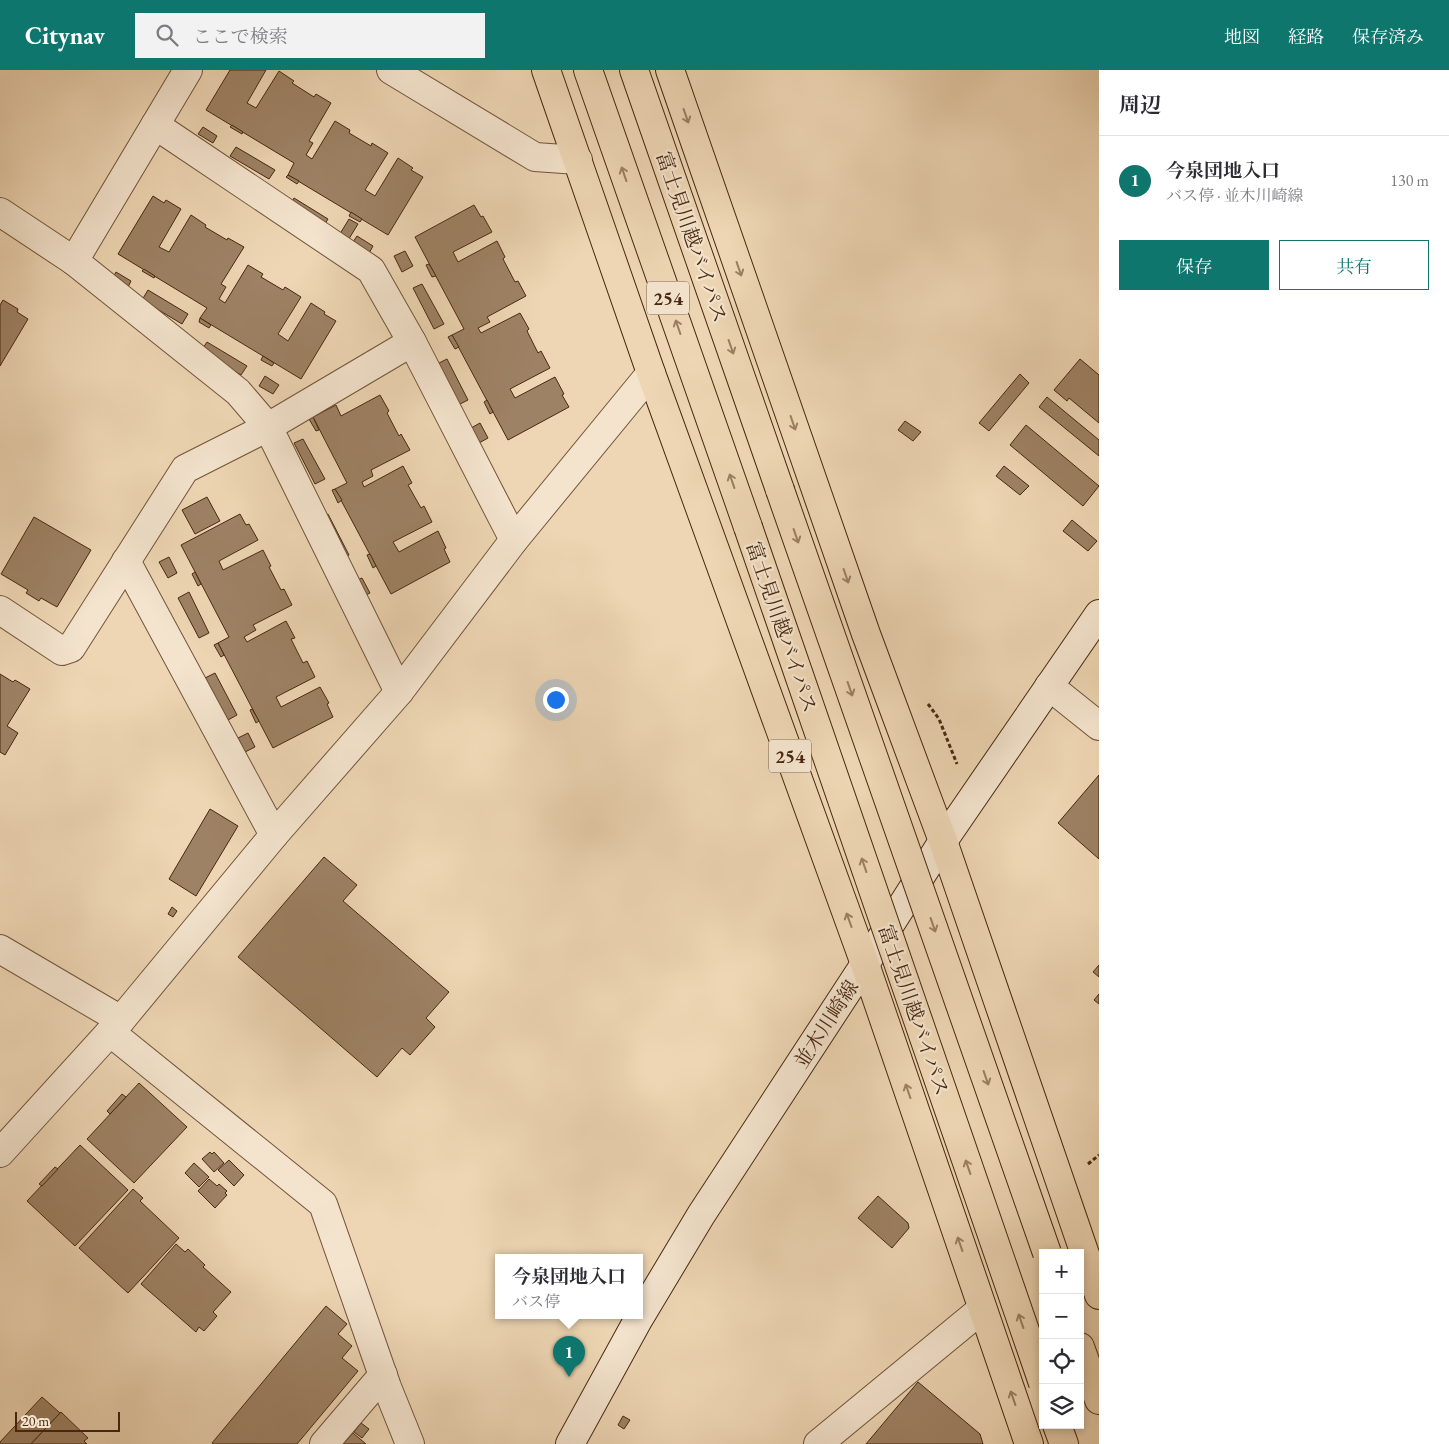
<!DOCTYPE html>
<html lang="ja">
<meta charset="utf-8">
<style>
:root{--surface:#fff;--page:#f2f2f3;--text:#2b2b33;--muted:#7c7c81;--line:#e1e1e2;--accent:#0f766e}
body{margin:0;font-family:"EB Garamond","Noto Serif JP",serif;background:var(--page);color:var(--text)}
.controls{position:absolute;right:15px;bottom:15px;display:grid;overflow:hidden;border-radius:0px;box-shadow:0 2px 8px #0003}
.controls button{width:45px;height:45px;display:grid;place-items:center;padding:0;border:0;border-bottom:1px solid var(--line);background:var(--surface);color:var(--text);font:25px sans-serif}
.scale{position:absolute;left:15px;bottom:12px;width:105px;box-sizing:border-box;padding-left:5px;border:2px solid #482810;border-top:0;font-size:14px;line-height:18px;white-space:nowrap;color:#482810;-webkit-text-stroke:4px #f4e4ce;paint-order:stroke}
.you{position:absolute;left:555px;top:629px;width:18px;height:18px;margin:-12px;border:4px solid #fff;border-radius:50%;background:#1a73e8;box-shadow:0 0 0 8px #1a73e833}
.badge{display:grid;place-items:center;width:32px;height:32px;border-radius:50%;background:var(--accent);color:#fff;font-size:16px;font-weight:700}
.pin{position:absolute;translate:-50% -41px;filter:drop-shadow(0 1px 2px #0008)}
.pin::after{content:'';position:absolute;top:26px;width:18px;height:15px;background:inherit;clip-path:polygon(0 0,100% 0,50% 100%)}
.popup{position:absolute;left:495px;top:1184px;width:148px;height:65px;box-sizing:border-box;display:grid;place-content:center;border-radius:0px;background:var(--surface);filter:drop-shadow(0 1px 4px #0005);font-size:16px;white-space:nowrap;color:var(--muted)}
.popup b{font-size:19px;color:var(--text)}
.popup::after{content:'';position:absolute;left:50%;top:100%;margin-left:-10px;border:10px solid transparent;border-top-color:var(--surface)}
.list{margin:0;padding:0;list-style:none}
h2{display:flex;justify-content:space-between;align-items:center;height:65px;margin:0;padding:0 20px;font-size:21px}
h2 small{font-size:16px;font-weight:400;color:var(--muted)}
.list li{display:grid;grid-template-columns:32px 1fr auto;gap:15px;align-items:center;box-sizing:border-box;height:90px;padding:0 20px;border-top:1px solid var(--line)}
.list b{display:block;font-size:19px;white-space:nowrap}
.list p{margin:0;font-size:16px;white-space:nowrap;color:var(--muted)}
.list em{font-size:16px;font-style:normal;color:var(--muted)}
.actions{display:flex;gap:10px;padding:15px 20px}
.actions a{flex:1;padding:11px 0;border:1px solid var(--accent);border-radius:0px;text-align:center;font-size:18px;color:var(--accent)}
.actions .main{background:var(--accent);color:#fff}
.icon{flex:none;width:28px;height:28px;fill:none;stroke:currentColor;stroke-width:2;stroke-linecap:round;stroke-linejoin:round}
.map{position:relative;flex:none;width:1099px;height:1374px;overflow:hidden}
header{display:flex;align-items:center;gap:30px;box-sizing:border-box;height:70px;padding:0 25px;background:var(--accent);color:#fff}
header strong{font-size:24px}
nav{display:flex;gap:28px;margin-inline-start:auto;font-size:18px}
.search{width:350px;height:45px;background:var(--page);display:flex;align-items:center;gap:12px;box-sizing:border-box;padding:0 18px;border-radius:0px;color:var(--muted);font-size:19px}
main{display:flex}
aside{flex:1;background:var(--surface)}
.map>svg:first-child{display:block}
.building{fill:#9e8265;stroke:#482810}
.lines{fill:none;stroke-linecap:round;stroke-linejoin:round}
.minor-casing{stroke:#725439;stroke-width:30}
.secondary-casing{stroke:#482810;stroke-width:30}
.trunk-casing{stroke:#482810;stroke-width:30}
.path{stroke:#482810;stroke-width:3;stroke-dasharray:4 2.5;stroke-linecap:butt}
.minor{stroke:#f4e4ce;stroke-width:28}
.secondary{stroke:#f4e4ce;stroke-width:28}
.trunk{stroke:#eed6b4;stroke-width:28}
.trunk-bridge-casing{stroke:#482810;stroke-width:30;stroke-linecap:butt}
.trunk-bridge{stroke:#eed6b4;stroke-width:28}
.oneway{stroke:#9b7f62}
.labels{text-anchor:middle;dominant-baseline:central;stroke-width:4.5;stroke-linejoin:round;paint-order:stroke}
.shield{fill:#f4e4ce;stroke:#7c6049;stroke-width:1}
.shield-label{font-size:19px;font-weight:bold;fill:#482810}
.street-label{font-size:20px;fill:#482810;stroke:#f4e4ce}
</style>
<header>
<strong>Citynav</strong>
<div class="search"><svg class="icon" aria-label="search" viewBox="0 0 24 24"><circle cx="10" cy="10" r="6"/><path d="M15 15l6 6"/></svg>ここで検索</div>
<nav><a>地図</a><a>経路</a><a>保存済み</a></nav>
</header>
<main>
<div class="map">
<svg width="1099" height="1374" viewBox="0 0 1099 1374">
<rect width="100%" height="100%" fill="#eed6b4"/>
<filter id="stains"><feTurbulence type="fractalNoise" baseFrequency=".004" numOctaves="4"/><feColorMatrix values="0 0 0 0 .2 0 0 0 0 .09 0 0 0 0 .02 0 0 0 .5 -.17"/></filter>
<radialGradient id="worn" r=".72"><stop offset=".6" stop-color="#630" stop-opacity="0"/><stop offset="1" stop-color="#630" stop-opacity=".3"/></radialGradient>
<g class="building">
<polygon points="230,0 266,0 247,33 256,38 279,1 294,11 292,13 314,27 316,24 331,33 309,71 313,73 306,85 312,89 335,51 350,60 349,63 371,76 372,73 388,83 365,120 375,126 398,88 413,98 411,100 423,107 388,165 288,105 294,93 206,40"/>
<polygon points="232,55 243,62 242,64 230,57"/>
<polygon points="203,57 217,66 213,73 198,64"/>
<polygon points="236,77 275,100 269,109 230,86"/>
<polygon points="288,105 299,111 297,114 286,107"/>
<polygon points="153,126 164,133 166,130 181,139 159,177 169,182 191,145 206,155 205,157 227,170 228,168 244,177 221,214 226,217 219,229 225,233 248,195 263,204 261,207 283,220 285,217 301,227 278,264 288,271 311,233 325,242 324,244 336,251 301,309 200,248 207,238 118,184"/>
<polygon points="294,128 328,149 323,157 289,137"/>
<polygon points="474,135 481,147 483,146 492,162 453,182 458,192 497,171 505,187 503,189 515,212 518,211 526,226 487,247 490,252 478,258 481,263 520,243 529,259 527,261 538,283 541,281 550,298 510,319 515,328 555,307 564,324 562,325 569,337 508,370 452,265 464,259 415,167"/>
<polygon points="351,142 362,149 360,152 349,146"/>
<polygon points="349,149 358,154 347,172 338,167"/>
<polygon points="357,166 373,176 368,185 351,175"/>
<polygon points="405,181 413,196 402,202 394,186"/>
<polygon points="429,194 436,206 432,207 426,195"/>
<polygon points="144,199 155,206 154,208 142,201"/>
<polygon points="116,202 131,211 127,219 112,209"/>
<polygon points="422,214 444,254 434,259 413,218"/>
<polygon points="148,220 188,244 182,254 142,230"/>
<polygon points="3,230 18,239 17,242 28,249 0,296 0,235"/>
<polygon points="200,248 211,255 209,258 199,252"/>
<polygon points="452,265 459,277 455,279 448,267"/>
<polygon points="207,272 247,296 241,305 201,281"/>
<polygon points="263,286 274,293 272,296 261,290"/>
<polygon points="447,289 468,330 458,335 437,294"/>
<polygon points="1080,289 1099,305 1099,353 1069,328 1067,331 1054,320"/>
<polygon points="1020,304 1029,313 989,361 979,353"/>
<polygon points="265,306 279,315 273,324 259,316"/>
<polygon points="380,325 389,341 387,343 399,366 401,364 410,380 371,400 373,406 362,412 364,417 403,396 412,413 408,415 421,438 424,436 432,452 393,472 399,482 438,461 446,478 444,479 450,492 391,524 335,419 347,413 313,347 336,335 341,346"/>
<polygon points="1047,327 1099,370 1099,386 1039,337"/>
<polygon points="487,330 493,342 490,344 484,332"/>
<polygon points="313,347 319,360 316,361 309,349"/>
<polygon points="905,351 921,362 913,371 898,360"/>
<polygon points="480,353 488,368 479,373 471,358"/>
<polygon points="1026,355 1099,416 1083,436 1010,375"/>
<polygon points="303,369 325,409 315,414 294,373"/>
<polygon points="1004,396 1029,416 1020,425 996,406"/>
<polygon points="335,419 342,430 338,433 332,420"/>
<polygon points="207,427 220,451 195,464 182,440"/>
<polygon points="240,444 246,455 249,454 258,470 219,491 223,500 263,480 271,496 269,497 281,520 284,519 292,535 253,555 256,560 244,567 247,572 286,551 295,568 291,569 303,593 307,591 315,607 276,627 281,637 320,617 329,633 327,634 333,647 273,678 218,573 229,567 181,475"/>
<polygon points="328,444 349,485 340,489 319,449"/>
<polygon points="34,447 91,480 57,537 41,528 39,531 26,523 28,520 1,504"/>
<polygon points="1072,450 1097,471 1088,481 1063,461"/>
<polygon points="370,484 376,496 373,498 367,485"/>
<polygon points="169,487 177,503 168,508 159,492"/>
<polygon points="195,502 201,514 198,516 192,504"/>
<polygon points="362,508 370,523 361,527 353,512"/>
<polygon points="189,522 209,563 199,568 178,528"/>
<polygon points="218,573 224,585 221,587 214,575"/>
<polygon points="215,603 237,645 228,650 205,608"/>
<polygon points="0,604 13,612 15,610 30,619 7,656 18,663 5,685 0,682"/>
<polygon points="252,639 259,651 256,653 250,640"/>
<polygon points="248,663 255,677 245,682 238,668"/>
<polygon points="1099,705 1099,789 1058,753"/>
<polygon points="210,739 238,756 196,826 169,809"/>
<polygon points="324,787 357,815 343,831 449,922 426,948 435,957 410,985 402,978 377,1007 238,887"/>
<polygon points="172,837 177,841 173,847 168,844"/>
<polygon points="1099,895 1099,907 1093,902"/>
<polygon points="1099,924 1099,934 1094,930"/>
<polygon points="139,1013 187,1057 134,1113 87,1069"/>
<polygon points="122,1024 126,1027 110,1044 107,1041"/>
<polygon points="80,1075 128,1120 75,1176 27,1131"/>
<polygon points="210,1082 212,1084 214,1082 224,1093 214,1102 202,1089"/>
<polygon points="229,1090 244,1105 234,1116 218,1100"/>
<polygon points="194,1093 209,1107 199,1117 185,1103"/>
<polygon points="55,1097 58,1099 42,1116 39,1114"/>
<polygon points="209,1109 217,1116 219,1114 227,1121 225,1123 227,1125 215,1138 198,1121"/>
<polygon points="133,1119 143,1128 140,1131 179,1168 128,1223 79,1178"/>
<polygon points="878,1126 908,1153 909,1158 892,1178 858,1148"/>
<polygon points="176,1174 185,1182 188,1179 205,1195 203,1197 231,1222 213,1242 217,1246 204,1261 199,1257 196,1262 141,1214"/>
<polygon points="326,1236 347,1254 338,1264 352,1276 342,1288 358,1301 297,1374 214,1374 212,1373"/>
<polygon points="918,1312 980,1364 983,1374 866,1374"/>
<polygon points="42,1327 60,1343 31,1374 0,1374 0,1372"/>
<polygon points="61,1342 88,1368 84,1371 87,1374 31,1374"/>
<polygon points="623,1346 630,1350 624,1359 618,1355"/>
<polygon points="361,1353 369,1359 362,1368 354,1362"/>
<polygon points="353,1363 366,1374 343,1374"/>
</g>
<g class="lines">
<g class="minor-casing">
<g id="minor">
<polyline points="391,0 535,87 578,90"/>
<polyline points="155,55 371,200 412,272 514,470"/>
<polyline points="0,142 74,191 238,322 268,357 399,622"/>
<polyline points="74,191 188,0"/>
<polyline points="126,491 274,765"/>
<polyline points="0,540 62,581 71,578 185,399 268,357 412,272"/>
<polyline points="1049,616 1099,656"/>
<polyline points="0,879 121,950"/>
<polyline points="110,962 323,1134 387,1317 410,1374"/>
<polyline points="0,1083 121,950 274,765 399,622 514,470 651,303"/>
<polyline points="324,1374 383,1305"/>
<polyline points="818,1374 982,1239"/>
</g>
</g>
<g class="secondary-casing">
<polyline id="secondary" points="570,1374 638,1250 701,1145 865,894 943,771 1099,544"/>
</g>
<g class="trunk-casing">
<g id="trunk">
<polyline points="546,0 651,303 865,894 1029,1374"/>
<polyline points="588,0 748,457"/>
<polyline points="634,0 780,420"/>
<polyline points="670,0 866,564 943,771 1099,1225"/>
<polyline points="1080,1277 1099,1330"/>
<polyline points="1057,1355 1064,1374"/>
</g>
</g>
<g class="path">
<polyline points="928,634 939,649 957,694"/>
<polyline points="1088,1094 1099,1085"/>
</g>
<use href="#minor" class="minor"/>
<use href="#secondary" class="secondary"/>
<use href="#trunk" class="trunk"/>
<g class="trunk-bridge-casing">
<g id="trunk-bridge">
<polyline points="780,420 1047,1183"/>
<polyline points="748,457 1043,1313"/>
</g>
</g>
<use href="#trunk-bridge" class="trunk-bridge"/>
</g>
<defs><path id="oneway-shaft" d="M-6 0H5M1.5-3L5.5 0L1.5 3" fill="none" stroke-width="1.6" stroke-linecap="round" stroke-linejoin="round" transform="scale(1.25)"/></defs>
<g class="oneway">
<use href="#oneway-shaft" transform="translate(686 46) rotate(71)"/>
<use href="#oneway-shaft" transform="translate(624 104) rotate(-109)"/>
<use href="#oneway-shaft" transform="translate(739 199) rotate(71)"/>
<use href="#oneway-shaft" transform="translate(678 257) rotate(-109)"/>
<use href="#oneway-shaft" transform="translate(731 277) rotate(71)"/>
<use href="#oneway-shaft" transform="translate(793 353) rotate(71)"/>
<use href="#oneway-shaft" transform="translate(732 411) rotate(-109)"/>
<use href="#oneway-shaft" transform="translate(796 466) rotate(71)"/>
<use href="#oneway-shaft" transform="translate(846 506) rotate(71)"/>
<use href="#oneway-shaft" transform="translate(850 619) rotate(71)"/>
<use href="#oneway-shaft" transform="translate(864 795) rotate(-109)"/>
<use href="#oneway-shaft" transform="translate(849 850) rotate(-110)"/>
<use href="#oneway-shaft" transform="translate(933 855) rotate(71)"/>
<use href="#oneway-shaft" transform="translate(986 1008) rotate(71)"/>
<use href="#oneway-shaft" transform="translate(908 1021) rotate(-109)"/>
<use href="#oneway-shaft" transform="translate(968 1097) rotate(-109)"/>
<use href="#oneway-shaft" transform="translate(960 1174) rotate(-109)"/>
<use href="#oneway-shaft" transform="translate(1021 1251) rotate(-109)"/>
<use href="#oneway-shaft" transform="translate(1013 1328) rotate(-109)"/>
</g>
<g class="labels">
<g class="shield">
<rect x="647" y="211.5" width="42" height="33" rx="4"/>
<rect x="769" y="669.5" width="42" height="33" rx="4"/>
</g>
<g class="shield-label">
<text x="668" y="228">254</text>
<text x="790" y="686">254</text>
</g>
<g class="street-label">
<text transform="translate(692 167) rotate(71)">富士見川越バイパス</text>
<text transform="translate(782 557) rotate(71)">富士見川越バイパス</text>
<text transform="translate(914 940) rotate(71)">富士見川越バイパス</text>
<text transform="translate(826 954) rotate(-57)">並木川崎線</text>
</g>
</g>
<rect width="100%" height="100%" filter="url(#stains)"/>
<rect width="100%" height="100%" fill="url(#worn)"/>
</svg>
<div class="controls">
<button>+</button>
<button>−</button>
<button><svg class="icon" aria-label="locate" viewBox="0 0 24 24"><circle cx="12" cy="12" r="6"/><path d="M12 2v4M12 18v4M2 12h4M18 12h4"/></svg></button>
<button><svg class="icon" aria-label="layers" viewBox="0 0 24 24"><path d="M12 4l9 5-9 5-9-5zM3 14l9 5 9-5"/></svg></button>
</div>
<div class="scale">20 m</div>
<div class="you"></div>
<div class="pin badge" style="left:569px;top:1307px">1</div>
<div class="popup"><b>今泉団地入口</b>バス停</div>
</div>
<aside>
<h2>周辺<small></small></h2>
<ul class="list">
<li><span class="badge">1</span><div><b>今泉団地入口</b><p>バス停 · 並木川崎線</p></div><em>130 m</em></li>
</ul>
<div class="actions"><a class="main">保存</a><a>共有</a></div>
</aside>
</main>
